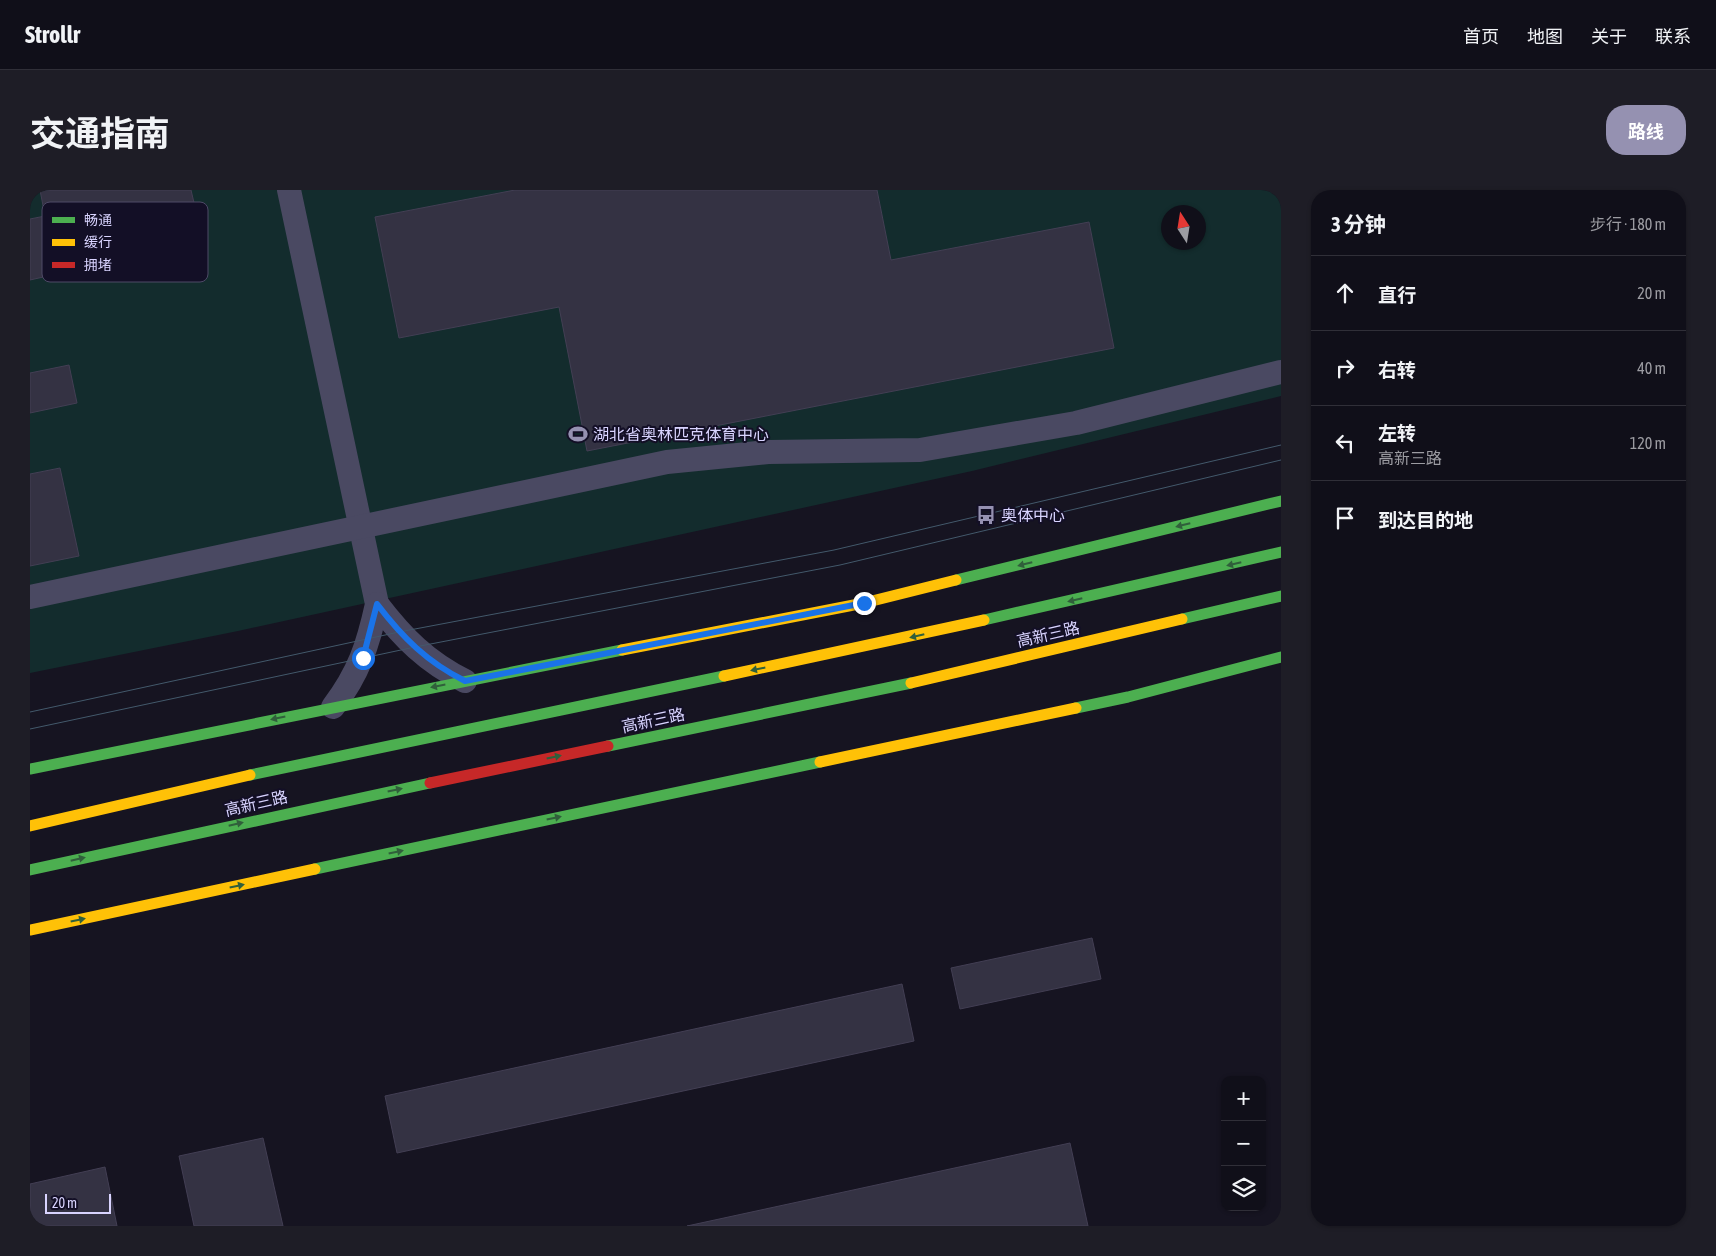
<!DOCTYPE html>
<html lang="zh">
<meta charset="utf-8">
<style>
:root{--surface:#100f19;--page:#1e1d26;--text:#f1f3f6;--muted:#9c9ca2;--line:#302f38;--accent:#9591b1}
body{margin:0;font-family:"Asap Condensed","Noto Sans SC",sans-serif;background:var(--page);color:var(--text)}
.controls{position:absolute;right:15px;bottom:15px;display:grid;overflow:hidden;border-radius:10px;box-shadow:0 1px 4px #0004}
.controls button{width:45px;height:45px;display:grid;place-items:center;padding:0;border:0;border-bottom:1px solid var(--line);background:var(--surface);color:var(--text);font:25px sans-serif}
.compass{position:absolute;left:1131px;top:15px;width:45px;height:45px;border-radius:50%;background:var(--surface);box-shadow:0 1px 4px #0004;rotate:348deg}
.scale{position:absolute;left:15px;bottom:12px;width:66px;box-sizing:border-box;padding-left:5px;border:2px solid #d9d4ff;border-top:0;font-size:14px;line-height:18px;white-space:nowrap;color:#d9d4ff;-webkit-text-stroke:4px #130f26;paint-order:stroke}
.stop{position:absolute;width:15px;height:15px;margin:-11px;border:4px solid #1a73e8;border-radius:50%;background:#fff}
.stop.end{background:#1a73e8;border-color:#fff;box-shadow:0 1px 5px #0008}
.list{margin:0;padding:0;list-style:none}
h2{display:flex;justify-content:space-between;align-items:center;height:65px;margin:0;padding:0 20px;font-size:21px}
h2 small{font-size:16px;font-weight:400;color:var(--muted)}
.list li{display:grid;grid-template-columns:32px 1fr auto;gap:15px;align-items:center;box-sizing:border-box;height:75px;padding:0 20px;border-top:1px solid var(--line)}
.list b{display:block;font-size:19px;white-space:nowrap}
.list p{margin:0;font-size:16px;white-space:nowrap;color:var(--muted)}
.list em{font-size:16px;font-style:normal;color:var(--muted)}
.icon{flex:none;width:28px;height:28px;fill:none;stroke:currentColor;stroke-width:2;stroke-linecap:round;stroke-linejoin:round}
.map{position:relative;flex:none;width:1251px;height:1036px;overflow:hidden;border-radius:20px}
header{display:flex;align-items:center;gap:30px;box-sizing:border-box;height:70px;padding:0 25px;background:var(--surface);border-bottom:1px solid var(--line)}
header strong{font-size:24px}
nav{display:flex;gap:28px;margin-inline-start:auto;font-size:18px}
.intro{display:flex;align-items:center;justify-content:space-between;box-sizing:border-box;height:120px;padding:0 30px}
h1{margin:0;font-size:35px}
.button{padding:12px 22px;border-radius:20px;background:var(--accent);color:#fff;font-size:18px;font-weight:700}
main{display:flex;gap:30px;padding:0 30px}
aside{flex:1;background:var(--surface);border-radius:20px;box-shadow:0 1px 4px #0004}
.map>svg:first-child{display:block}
.green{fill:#132c2d;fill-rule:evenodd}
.building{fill:#343243;stroke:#433f54}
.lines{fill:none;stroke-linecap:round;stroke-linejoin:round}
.street{stroke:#4a4962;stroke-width:24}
.fast{stroke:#4caf50;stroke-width:11}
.slow{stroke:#ffc107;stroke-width:11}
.jam{stroke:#c62828;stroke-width:11}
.tram{stroke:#43596b;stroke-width:1}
.oneway{fill:#305f3b}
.route{stroke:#1a73e8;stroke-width:6}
.labels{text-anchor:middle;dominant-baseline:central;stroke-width:4;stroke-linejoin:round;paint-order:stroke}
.poi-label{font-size:16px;fill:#d9d4ff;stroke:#130f26;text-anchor:start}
.street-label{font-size:16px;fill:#d9d4ff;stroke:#130f26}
.key{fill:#130f26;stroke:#4e4a67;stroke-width:1}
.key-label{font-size:14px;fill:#d9d4ff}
</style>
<header>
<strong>Strollr</strong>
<nav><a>首页</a><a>地图</a><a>关于</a><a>联系</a></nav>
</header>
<div class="intro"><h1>交通指南</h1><a class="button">路线</a></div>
<main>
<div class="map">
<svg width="1251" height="1036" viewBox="0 0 1251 1036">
<rect width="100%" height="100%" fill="#161421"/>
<path class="green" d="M 0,0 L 1251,0 L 1251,206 L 942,281 L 208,441 L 0,483 ZM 1138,22 L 1168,22 L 1168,52 L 1138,52 Z"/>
<g class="building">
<polygon points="10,0 161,0 173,51 0,90 0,29 15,26"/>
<polygon points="485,0 847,0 861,70 1059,32 1084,158 557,261 529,117 369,148 345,27"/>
<polygon points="39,175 47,213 0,223 0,183"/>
<polygon points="30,278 49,366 0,376 0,284"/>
<polygon points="1062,748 1071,789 930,819 921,778"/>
<polygon points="872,794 884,851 367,963 355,906"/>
<polygon points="233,948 253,1036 164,1036 149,966"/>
<polygon points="1040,953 1058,1036 657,1036"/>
<polygon points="75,977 87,1036 0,1036 0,994"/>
</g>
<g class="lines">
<g class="street">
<path d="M 259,0 L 347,414 C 338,455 329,483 303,517"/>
<polyline points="0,407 637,272 738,262 890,260 1046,233 1251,182"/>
<path d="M 347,414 C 373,448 397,472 435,491"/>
</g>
<g class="fast">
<polyline points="926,390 1251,311"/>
<polyline points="1152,429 1251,406"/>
<polyline points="954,430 1251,362"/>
<polyline points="1046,518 1098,507 1251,467"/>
<polyline points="578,556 881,493"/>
<polyline points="0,579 592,460"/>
<polyline points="220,585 694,486"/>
<polyline points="285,679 790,572"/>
<polyline points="0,680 400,593"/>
</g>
<g class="slow">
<polyline points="592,460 834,413 926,390"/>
<polyline points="694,486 954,430"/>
<polyline points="881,493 1152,429"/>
<polyline points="790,572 1046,518"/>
<polyline points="0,636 220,585"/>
<polyline points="0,740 285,679"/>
</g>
<polyline class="jam" points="400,593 578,556"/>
<g class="tram">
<polyline points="0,522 369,442 804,360 1251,255"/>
<polyline points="0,539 385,457 810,375 1251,270"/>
</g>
</g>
<defs><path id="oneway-solid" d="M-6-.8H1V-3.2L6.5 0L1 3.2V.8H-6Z" transform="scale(1.25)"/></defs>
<g class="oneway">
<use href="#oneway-solid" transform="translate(1153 335) rotate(166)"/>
<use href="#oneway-solid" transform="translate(995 374) rotate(166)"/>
<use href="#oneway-solid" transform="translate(1204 374) rotate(167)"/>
<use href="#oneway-solid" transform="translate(1045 410) rotate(167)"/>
<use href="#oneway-solid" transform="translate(887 446) rotate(167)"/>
<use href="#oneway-solid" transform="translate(728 479) rotate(168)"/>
<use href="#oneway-solid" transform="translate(408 496) rotate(169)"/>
<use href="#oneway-solid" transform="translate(248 528) rotate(168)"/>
<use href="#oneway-solid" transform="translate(524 567) rotate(-12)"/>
<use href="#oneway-solid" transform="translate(365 600) rotate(-12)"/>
<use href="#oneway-solid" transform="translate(524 628) rotate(-12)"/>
<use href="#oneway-solid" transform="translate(206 634) rotate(-13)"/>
<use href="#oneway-solid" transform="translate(366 662) rotate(-12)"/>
<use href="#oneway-solid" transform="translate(48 669) rotate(-13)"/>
<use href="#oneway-solid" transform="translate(207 696) rotate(-12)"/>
<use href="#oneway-solid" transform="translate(48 730) rotate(-12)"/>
</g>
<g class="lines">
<path class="route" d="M 333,468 L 347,414 C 373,448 397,472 435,491 L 834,413"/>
</g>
<defs>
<g id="stadium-bare" transform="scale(1.5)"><path d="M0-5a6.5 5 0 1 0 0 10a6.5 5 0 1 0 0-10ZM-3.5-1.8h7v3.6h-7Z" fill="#9591b1" stroke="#130f26" stroke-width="2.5" paint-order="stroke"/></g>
<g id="bus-bare" transform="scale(1.5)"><path d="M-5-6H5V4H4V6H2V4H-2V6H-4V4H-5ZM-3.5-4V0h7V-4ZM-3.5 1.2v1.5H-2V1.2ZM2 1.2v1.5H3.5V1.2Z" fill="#9591b1" stroke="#130f26" stroke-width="2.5" paint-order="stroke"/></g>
</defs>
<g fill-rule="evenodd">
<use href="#stadium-bare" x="548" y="244"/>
<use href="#bus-bare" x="956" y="325"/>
</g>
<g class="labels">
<g class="poi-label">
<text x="563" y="244">湖北省奥林匹克体育中心</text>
<text x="971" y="325">奥体中心</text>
</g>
<g class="street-label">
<text transform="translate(1018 444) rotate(-13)">高新三路</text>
<text transform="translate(623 530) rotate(-12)">高新三路</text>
<text transform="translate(226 613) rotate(-13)">高新三路</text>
</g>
</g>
<rect x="12" y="12" width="166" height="80" rx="8" class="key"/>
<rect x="22" y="27" width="23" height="6" fill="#4caf50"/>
<rect x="22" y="49" width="23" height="7" fill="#ffc107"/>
<rect x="22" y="72" width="23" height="6" fill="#c62828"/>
<g class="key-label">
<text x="54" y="35">畅通</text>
<text x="54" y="57">缓行</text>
<text x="54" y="80">拥堵</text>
</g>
</svg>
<div class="controls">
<button>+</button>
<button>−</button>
<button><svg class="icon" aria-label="layers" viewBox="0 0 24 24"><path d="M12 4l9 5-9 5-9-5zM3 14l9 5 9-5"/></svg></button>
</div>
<svg class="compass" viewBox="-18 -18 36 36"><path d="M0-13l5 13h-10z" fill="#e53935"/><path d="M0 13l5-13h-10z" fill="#9c9ca2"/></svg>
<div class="scale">20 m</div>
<div class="stop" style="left:333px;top:468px"></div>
<div class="stop end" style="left:834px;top:413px"></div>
</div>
<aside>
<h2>3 分钟<small>步行 · 180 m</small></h2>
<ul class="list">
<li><svg class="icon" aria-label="ahead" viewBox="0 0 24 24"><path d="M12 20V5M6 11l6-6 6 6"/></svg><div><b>直行</b></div><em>20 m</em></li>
<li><svg class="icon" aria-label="right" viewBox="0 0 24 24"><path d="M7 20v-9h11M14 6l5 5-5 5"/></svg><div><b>右转</b></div><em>40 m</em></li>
<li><svg class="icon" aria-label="left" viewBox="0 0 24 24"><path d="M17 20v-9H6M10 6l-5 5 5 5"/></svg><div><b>左转</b><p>高新三路</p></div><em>120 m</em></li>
<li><svg class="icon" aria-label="arrive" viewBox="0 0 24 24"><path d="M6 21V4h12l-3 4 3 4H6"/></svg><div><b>到达目的地</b></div></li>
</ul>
</aside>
</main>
